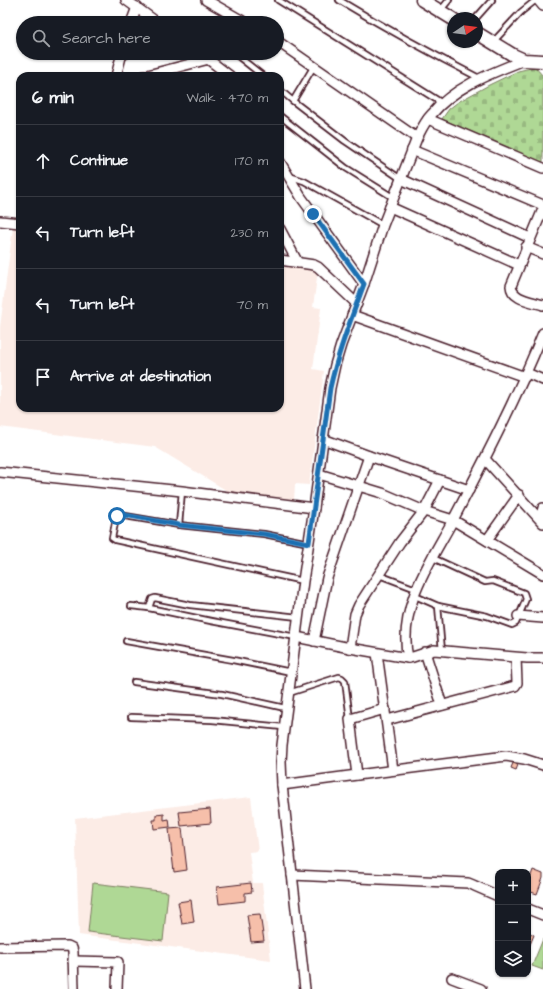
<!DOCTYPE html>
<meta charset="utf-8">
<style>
:root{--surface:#171b24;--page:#242831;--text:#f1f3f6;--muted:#9ea1a6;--line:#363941}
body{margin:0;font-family:"Architects Daughter",sans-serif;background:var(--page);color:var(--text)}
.controls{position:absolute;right:12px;bottom:12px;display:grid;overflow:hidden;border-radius:8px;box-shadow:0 1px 3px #0004}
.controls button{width:36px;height:36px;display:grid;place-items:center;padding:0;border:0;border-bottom:1px solid var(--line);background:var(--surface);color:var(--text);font:20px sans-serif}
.compass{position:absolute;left:447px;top:12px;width:36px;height:36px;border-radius:50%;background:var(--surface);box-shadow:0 1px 3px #0004;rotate:77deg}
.stop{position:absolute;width:12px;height:12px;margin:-9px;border:3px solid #1f6fb2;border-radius:50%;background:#fff}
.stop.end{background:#1f6fb2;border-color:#fff;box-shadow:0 1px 4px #0008}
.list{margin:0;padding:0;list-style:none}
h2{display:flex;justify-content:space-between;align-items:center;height:52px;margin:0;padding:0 16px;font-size:17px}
h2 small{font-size:13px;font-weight:400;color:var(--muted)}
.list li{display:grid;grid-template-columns:26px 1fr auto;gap:12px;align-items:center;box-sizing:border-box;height:72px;padding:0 16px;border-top:1px solid var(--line)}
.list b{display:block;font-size:15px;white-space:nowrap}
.list em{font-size:13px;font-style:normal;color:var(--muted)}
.icon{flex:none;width:22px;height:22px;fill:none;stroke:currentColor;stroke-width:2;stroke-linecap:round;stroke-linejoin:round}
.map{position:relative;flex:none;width:543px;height:989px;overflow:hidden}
.search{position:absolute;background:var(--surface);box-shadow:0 1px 3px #0004;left:16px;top:16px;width:268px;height:44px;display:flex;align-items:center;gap:10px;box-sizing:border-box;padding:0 14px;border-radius:22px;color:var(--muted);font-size:15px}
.panel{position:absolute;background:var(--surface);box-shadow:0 1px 3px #0004;left:16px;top:72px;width:268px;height:340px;border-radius:12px}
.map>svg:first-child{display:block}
.built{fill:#fcece6}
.cemetery{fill:url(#cemetery-stones);stroke:#7c7c60}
.garden{fill:#afd895;stroke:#7c7c60}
.building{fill:#f6bfaa;stroke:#4a1f2b}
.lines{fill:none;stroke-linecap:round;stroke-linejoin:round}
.lane-casing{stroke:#4a1f2b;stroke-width:8}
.street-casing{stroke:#4a1f2b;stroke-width:12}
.secondary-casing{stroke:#4a1f2b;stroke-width:15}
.lane{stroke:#fff;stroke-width:4.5}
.street{stroke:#fff;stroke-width:9}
.secondary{stroke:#fff;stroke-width:12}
.route{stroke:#1f6fb2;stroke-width:5}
</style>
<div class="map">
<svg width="543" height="989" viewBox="0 0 543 989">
<defs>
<pattern id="cemetery-stones" width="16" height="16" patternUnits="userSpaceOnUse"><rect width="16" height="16" fill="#afd895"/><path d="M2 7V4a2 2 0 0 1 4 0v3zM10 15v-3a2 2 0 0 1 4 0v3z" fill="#98b981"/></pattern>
</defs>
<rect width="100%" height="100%" fill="#fff"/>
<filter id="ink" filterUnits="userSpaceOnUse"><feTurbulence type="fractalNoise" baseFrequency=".025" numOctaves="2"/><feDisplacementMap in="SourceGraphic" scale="8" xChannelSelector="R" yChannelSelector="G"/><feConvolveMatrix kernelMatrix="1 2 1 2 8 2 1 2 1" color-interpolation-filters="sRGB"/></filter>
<g filter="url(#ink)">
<g class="built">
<polygon points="13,227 20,228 20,408 280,408 280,264 318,270 313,307 321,308 313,369 324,371 309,485 295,484 294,501 229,492 155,447 0,427 0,327"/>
<polygon points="251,797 258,851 249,852 253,883 262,883 271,960 79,935 75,818"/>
</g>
<polygon class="cemetery" points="535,67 543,76 543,163 442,119 449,109 458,102 489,85 518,71"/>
<g class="garden">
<polygon points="93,883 168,892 163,941 88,932"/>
<polygon points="543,939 543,970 532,966"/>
</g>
<g class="building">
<polygon points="513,763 518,765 516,770 511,768"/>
<polygon points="210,809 211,823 181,826 179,812"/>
<polygon points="164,814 164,820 169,819 170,827 154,829 153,820 156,820 156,815"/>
<polygon points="182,828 187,870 174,872 169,829"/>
<polygon points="533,870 543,874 543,878 537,894 528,891 528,884"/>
<polygon points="251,883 252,892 245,893 245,901 219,904 217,887"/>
<polygon points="191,900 194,922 182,924 178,902"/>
<polygon points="260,914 264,941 251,942 247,915"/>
<polygon points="528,932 534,935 529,947 528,947"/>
</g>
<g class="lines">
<g class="lane-casing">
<g id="lane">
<polyline points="278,0 442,103"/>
<path d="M 339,0 C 385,28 432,54 481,79"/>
<polyline points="440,11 449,0"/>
<polyline points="476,18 492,0"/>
<polyline points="493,42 521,12 536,0"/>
<polyline points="234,53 263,76"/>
<polyline points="121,58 130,53"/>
<polyline points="314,66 293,101 345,141 401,179"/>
<polyline points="280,90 293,101"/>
<polyline points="280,116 346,168 394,198"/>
<polyline points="289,176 304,181 383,225"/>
<polyline points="179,525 182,491"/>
<polyline points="379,575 416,589"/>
<polyline points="303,581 115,540 112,538 116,518 119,515 179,525 264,534 309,543"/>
<polyline points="413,595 438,606 487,616 512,625 516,623 526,599 524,593 493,581 485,582 433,558"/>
<polyline points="131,606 149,608 211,621 296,637"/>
<polyline points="438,606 442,651"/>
<polyline points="149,608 152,599 155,598 190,605 298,617"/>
<polyline points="126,641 233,660 291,672"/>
<polyline points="134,682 222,694 285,708"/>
<polyline points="289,693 339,677 342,678 345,681 350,719"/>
<polyline points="131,717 212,720 283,727"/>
</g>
</g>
<g class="street-casing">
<g id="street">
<polyline points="126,0 158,23"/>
<polyline points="206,0 246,23"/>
<polyline points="538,0 543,6"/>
<polyline points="131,23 137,7"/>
<polyline points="277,41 417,138"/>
<polyline points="200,53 230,76"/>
<polyline points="116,76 122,53"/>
<polyline points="144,76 209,59"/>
<polyline points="428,119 543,168"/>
<polyline points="412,150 543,205"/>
<polyline points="280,162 301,197 364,284"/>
<polyline points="401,179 530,238"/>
<polyline points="390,207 519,265"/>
<path d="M 543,209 L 511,286 C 512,300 532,301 543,305"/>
<polyline points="0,221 20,223"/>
<polyline points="280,229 298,263"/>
<polyline points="526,247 543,254"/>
<polyline points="280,260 314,265 318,267 357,304"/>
<polyline points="352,315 525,377"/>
<polyline points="527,373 543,380"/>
<polyline points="323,439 369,456 469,490"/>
<polyline points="485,459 543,523"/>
<polyline points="0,472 182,491 314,508"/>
<path d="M 319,474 L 382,493 L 424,511 L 453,520 C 485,459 517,397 543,333"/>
<polyline points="540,519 543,508"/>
<polyline points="487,540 519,495"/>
<polyline points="518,616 543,618"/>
<polyline points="296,637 350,648 408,658 413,657 434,650 527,658 543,658"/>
<polyline points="314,641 327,578 369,456"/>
<polyline points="350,648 355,614 359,605 400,542 424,511 440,480"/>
<polyline points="425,652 442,705"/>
<polyline points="377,653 393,770"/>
<path d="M 408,658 C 397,608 431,561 453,520 L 543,574"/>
<polyline points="387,720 515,686 517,683 516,658"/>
<polyline points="357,775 350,719 385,709"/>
<polyline points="282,785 357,775 506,756 524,759 543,765"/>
<polyline points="292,875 468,883 473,885"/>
<polyline points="475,886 498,896"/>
<polyline points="528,909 543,915"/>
<polyline points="0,947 68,946 72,948 73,952 74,989"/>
<polyline points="73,961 118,962 117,989"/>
<polyline points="452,978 481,989"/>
<path d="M 305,989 L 282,785 L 281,762 L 282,745 L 303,581 L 314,508 L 330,388 L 335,365 L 341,345 L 364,284 L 383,225 L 417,138 C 421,130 425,121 432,114 C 455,86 492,73 524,60"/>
</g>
</g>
<g class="secondary-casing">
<g id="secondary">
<polyline points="422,0 453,19"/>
<polyline points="477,33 513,55 524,60 543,61"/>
</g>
</g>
<use href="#lane" class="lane"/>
<use href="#street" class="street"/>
<use href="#secondary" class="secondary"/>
</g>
</g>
<g class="lines" filter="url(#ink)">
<path class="route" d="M 117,516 L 119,514 L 179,525 L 264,534 L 309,543 L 330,388 C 338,352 351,319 364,284 L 313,214"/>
</g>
</svg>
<div class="controls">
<button>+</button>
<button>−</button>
<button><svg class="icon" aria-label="layers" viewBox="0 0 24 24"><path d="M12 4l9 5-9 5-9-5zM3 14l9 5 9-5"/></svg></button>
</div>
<svg class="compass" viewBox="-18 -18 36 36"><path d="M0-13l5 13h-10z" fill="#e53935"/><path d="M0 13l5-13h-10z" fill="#9ea1a6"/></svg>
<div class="stop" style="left:117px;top:516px"></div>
<div class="stop end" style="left:313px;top:214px"></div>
<div class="search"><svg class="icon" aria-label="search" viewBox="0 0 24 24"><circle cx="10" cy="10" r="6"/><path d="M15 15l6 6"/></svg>Search here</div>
<section class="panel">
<h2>6 min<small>Walk · 470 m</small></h2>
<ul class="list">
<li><svg class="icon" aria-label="ahead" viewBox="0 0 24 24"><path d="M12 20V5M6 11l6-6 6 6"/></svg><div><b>Continue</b></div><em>170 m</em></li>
<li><svg class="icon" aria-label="left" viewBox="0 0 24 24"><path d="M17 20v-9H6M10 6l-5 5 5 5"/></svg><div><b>Turn left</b></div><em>230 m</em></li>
<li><svg class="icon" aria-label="left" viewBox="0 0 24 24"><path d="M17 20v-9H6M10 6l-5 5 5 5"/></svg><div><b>Turn left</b></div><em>70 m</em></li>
<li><svg class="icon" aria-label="arrive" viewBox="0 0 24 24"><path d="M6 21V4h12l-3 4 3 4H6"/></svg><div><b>Arrive at destination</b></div></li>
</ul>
</section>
</div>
